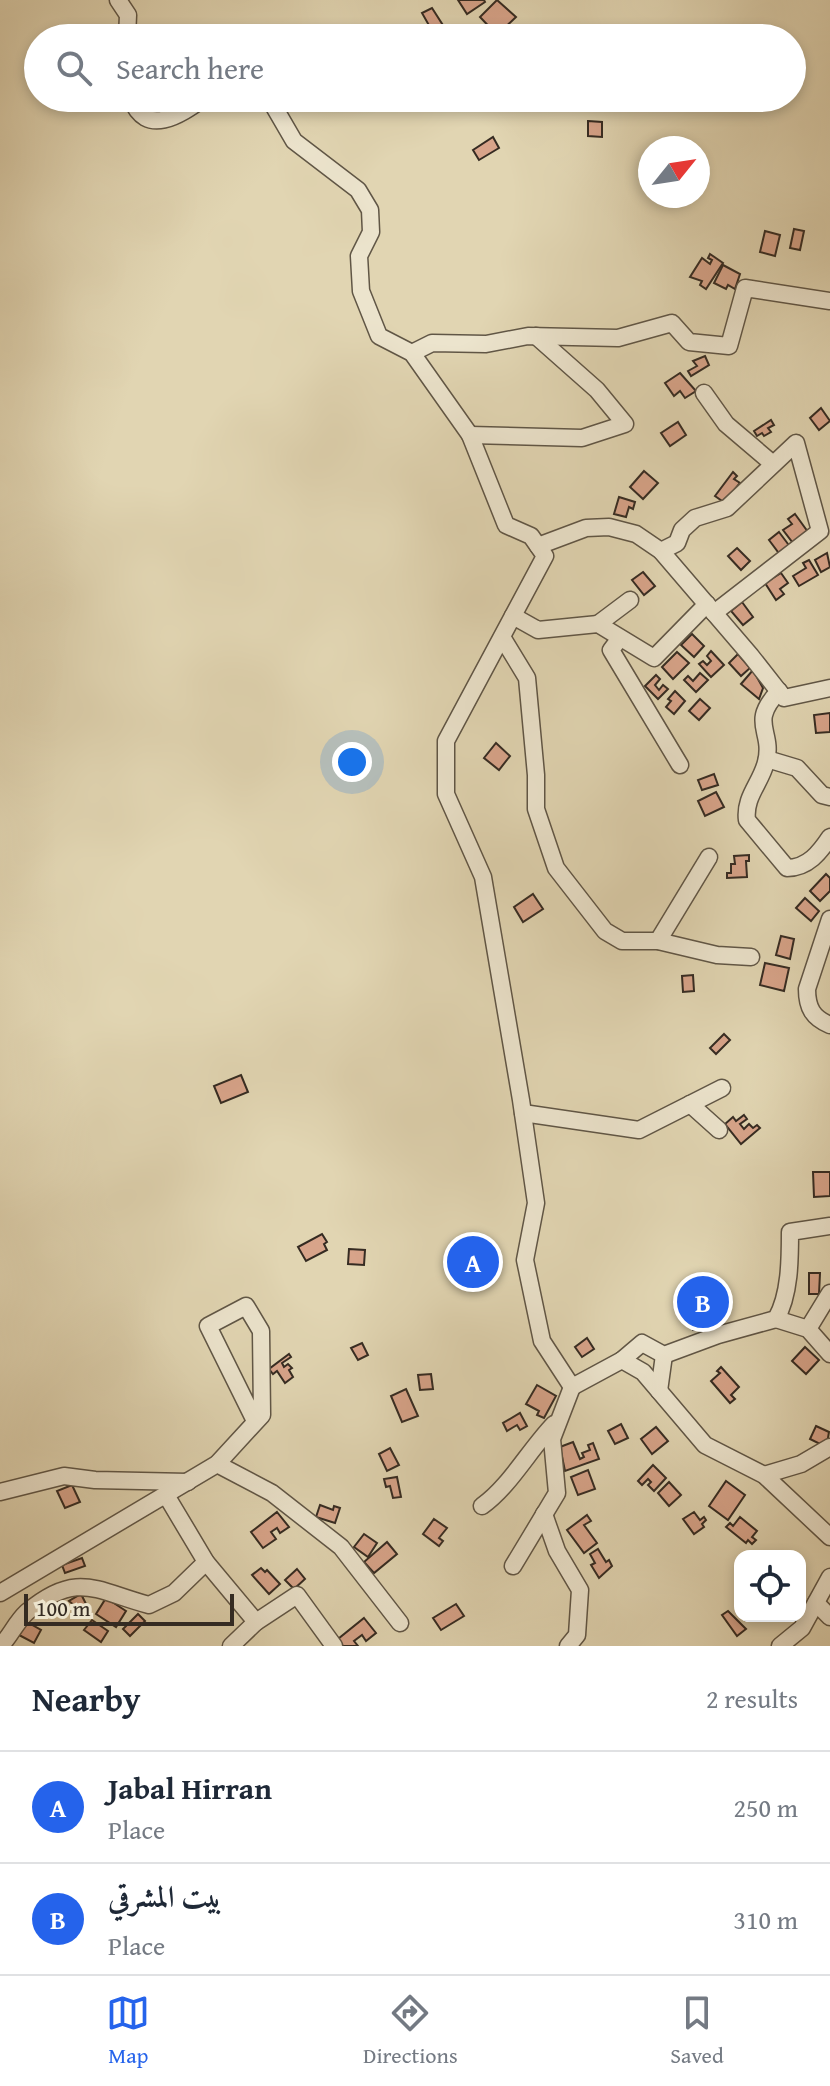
<!DOCTYPE html>
<meta charset="utf-8">
<style>
:root{--surface:#fff;--page:#f6f6f7;--text:#1f2937;--muted:#747a83;--line:#e0e1e3;--accent:#2563eb}
body{margin:0;font-family:"Gentium Book Plus",Amiri,serif;background:var(--page);color:var(--text)}
.controls{position:absolute;right:24px;bottom:24px;display:grid;overflow:hidden;border-radius:16px;box-shadow:0 4px 12px #0003}
.controls button{width:72px;height:72px;display:grid;place-items:center;padding:0;border:0;border-bottom:2px solid var(--line);background:var(--surface);color:var(--text);font:40px sans-serif}
.compass{position:absolute;left:638px;top:136px;width:72px;height:72px;border-radius:50%;background:var(--surface);box-shadow:0 4px 12px #0003;rotate:60deg}
.scale{position:absolute;left:24px;bottom:20px;width:210px;box-sizing:border-box;padding-left:8px;border:4px solid #352b22;border-top:0;font-size:22px;line-height:28px;white-space:nowrap;color:#352b22;-webkit-text-stroke:6px #ece4cd;paint-order:stroke}
.you{position:absolute;left:352px;top:762px;width:28px;height:28px;margin:-20px;border:6px solid #fff;border-radius:50%;background:#1a73e8;box-shadow:0 0 0 12px #1a73e833}
.badge{display:grid;place-items:center;width:52px;height:52px;border-radius:50%;background:var(--accent);color:#fff;font-size:26px;font-weight:700}
.pin{position:absolute;translate:-50% -50%;border:4px solid #fff;box-shadow:0 2px 8px #0006}
.list{margin:0;padding:0;list-style:none}
h2{display:flex;justify-content:space-between;align-items:center;height:104px;margin:0;padding:0 32px;font-size:34px}
h2 small{font-size:26px;font-weight:400;color:var(--muted)}
.list li{display:grid;grid-template-columns:52px 1fr auto;gap:24px;align-items:center;box-sizing:border-box;height:112px;padding:0 32px;border-top:2px solid var(--line)}
.list b{display:block;font-size:30px;white-space:nowrap}
.list p{margin:0;font-size:26px;white-space:nowrap;color:var(--muted)}
.list em{font-size:26px;font-style:normal;color:var(--muted)}
.icon{flex:none;width:44px;height:44px;fill:none;stroke:currentColor;stroke-width:2;stroke-linecap:round;stroke-linejoin:round}
.map{position:relative;flex:none;width:830px;height:1646px;overflow:hidden}
.search{position:absolute;background:var(--surface);box-shadow:0 4px 12px #0003;left:24px;right:24px;top:24px;height:88px;display:flex;align-items:center;gap:20px;box-sizing:border-box;padding:0 28px;border-radius:44px;color:var(--muted);font-size:30px}
.sheet{height:328px;background:var(--surface)}
nav{display:flex;justify-content:space-around;align-items:center;box-sizing:border-box;height:112px;border-top:2px solid var(--line);background:var(--surface);font-size:22px;color:var(--muted)}
nav a{display:grid;justify-items:center;gap:4px}
nav .on{color:var(--accent)}
.map>svg:first-child{display:block}
.building{fill:#d8a48a;stroke:#352b22;stroke-width:2}
.lines{fill:none;stroke-linecap:round;stroke-linejoin:round}
.street-casing{stroke:#605646;stroke-width:19}
.street{stroke:#ece4cd;stroke-width:16}
</style>
<div class="map">
<svg width="830" height="1646" viewBox="0 0 830 1646">
<rect width="100%" height="100%" fill="#e1d5b2"/>
<filter id="stains"><feTurbulence type="fractalNoise" baseFrequency=".0025" numOctaves="4"/><feColorMatrix values="0 0 0 0 .2 0 0 0 0 .09 0 0 0 0 .02 0 0 0 .5 -.17"/></filter>
<radialGradient id="worn" r=".72"><stop offset=".6" stop-color="#630" stop-opacity="0"/><stop offset="1" stop-color="#630" stop-opacity=".3"/></radialGradient>
<g class="building">
<polygon points="458,0 484,0 485,2 467,14"/>
<polygon points="497,0 516,17 497,35 480,17"/>
<polygon points="432,8 446,30 435,36 422,13"/>
<polygon points="588,121 602,122 602,137 588,136"/>
<polygon points="493,137 499,148 479,160 473,150"/>
<polygon points="794,229 804,231 800,250 790,248"/>
<polygon points="765,231 780,235 775,256 760,252"/>
<polygon points="710,254 723,263 706,289 700,285 702,281 690,277 702,258 710,264 712,260 708,258"/>
<polygon points="723,265 740,274 735,289 728,285 726,289 714,283"/>
<polygon points="705,356 709,365 691,376 688,371 697,366 693,361"/>
<polygon points="680,373 696,391 685,398 680,391 674,396 665,383"/>
<polygon points="821,408 830,421 819,430 810,418"/>
<polygon points="771,420 774,425 768,428 771,432 764,436 762,433 757,436 754,431"/>
<polygon points="678,422 686,435 670,446 661,433"/>
<polygon points="644,471 658,483 643,499 630,487"/>
<polygon points="733,472 737,476 734,479 740,483 735,489 738,491 725,503 715,496"/>
<polygon points="619,497 635,502 633,509 629,507 626,517 614,514"/>
<polygon points="795,514 808,532 793,543 783,530 792,524 788,519"/>
<polygon points="779,532 791,548 781,556 769,540"/>
<polygon points="737,548 750,561 741,570 728,556"/>
<polygon points="827,553 830,567 821,572 815,560"/>
<polygon points="809,560 818,575 799,586 793,576 806,568 803,563"/>
<polygon points="643,572 655,586 644,595 632,580"/>
<polygon points="781,573 788,583 780,589 784,594 776,600 765,583"/>
<polygon points="742,602 753,617 743,625 731,611"/>
<polygon points="692,634 704,646 694,657 681,645"/>
<polygon points="711,651 724,665 711,677 699,664 703,661 707,665 711,661 707,656"/>
<polygon points="677,652 689,663 673,679 662,667"/>
<polygon points="738,654 750,668 741,676 729,663"/>
<polygon points="753,670 763,688 759,699 741,684"/>
<polygon points="700,673 708,680 696,692 684,680 688,676 693,681"/>
<polygon points="656,675 660,679 655,685 659,690 663,685 668,689 658,699 645,686"/>
<polygon points="675,691 685,701 674,714 666,707 671,701 668,699"/>
<polygon points="700,699 710,708 699,720 689,711"/>
<polygon points="830,713 830,732 816,733 814,715"/>
<polygon points="496,743 510,756 499,770 484,758"/>
<polygon points="714,774 718,785 702,790 698,780"/>
<polygon points="716,792 724,807 705,816 698,801"/>
<polygon points="749,855 749,861 746,861 747,877 727,878 727,873 731,873 731,864 735,864 734,856"/>
<polygon points="826,874 830,878 830,891 820,901 810,891"/>
<polygon points="533,894 543,909 523,922 514,907"/>
<polygon points="805,898 819,911 811,921 796,908"/>
<polygon points="781,936 794,939 790,959 776,955"/>
<polygon points="765,963 789,968 784,991 760,985"/>
<polygon points="693,975 694,991 683,992 682,976"/>
<polygon points="724,1034 730,1040 716,1054 710,1048"/>
<polygon points="241,1075 248,1092 221,1103 214,1086"/>
<polygon points="744,1115 747,1119 740,1124 744,1129 749,1124 753,1128 757,1125 760,1128 741,1144 725,1124 733,1117 736,1121"/>
<polygon points="813,1172 830,1172 830,1196 814,1197"/>
<polygon points="322,1234 327,1242 324,1244 327,1250 306,1261 298,1247"/>
<polygon points="349,1249 365,1250 364,1265 348,1264"/>
<polygon points="809,1273 820,1273 819,1294 809,1294"/>
<polygon points="703,1287 704,1292 714,1291 717,1328 693,1330 690,1289"/>
<polygon points="587,1338 594,1349 582,1357 575,1347"/>
<polygon points="362,1343 368,1355 358,1360 351,1348"/>
<polygon points="805,1347 819,1360 806,1374 792,1361"/>
<polygon points="289,1354 291,1357 282,1363 284,1367 288,1364 292,1368 289,1370 293,1377 285,1383 277,1371 273,1374 269,1369"/>
<polygon points="721,1367 739,1387 731,1395 735,1399 730,1403 711,1381 720,1373 717,1371"/>
<polygon points="431,1374 433,1389 420,1390 418,1375"/>
<polygon points="537,1385 556,1396 544,1418 537,1415 539,1411 526,1404"/>
<polygon points="406,1389 418,1416 402,1422 391,1396"/>
<polygon points="520,1413 527,1426 520,1430 517,1425 507,1431 503,1423"/>
<polygon points="621,1424 628,1438 615,1444 608,1431"/>
<polygon points="816,1426 829,1432 827,1444 822,1445 810,1439"/>
<polygon points="656,1427 668,1441 652,1454 641,1439"/>
<polygon points="573,1442 580,1459 584,1457 582,1453 590,1450 588,1445 593,1443 599,1459 565,1471 560,1447"/>
<polygon points="390,1448 399,1465 387,1471 379,1454"/>
<polygon points="653,1465 666,1478 654,1491 648,1485 651,1482 648,1479 642,1485 638,1481"/>
<polygon points="588,1470 595,1489 578,1495 571,1477"/>
<polygon points="397,1477 401,1497 393,1498 390,1486 386,1487 384,1479"/>
<polygon points="726,1481 745,1495 728,1520 709,1506"/>
<polygon points="669,1482 681,1495 669,1506 658,1493"/>
<polygon points="72,1485 80,1502 65,1508 57,1491"/>
<polygon points="320,1505 333,1510 334,1506 340,1508 335,1523 316,1517"/>
<polygon points="277,1512 289,1527 280,1533 277,1528 271,1532 276,1539 263,1548 251,1532"/>
<polygon points="694,1512 700,1520 704,1517 706,1520 702,1524 704,1527 694,1534 683,1519"/>
<polygon points="587,1515 591,1521 584,1525 597,1543 584,1553 567,1530"/>
<polygon points="740,1517 757,1531 752,1537 756,1540 752,1544 748,1540 746,1543 726,1527 730,1523 733,1526"/>
<polygon points="434,1519 447,1528 439,1538 443,1541 439,1546 423,1534"/>
<polygon points="364,1534 377,1543 368,1557 354,1547"/>
<polygon points="387,1542 397,1554 374,1573 364,1562"/>
<polygon points="598,1549 606,1562 609,1560 612,1566 599,1578 591,1565 595,1563 590,1554"/>
<polygon points="82,1558 85,1566 65,1573 62,1565"/>
<polygon points="261,1568 265,1572 267,1570 280,1584 269,1594 252,1575"/>
<polygon points="297,1569 305,1579 294,1589 285,1580"/>
<polygon points="81,1594 92,1616 89,1618 69,1601"/>
<polygon points="106,1598 126,1611 116,1627 96,1614"/>
<polygon points="456,1604 464,1616 441,1630 433,1618"/>
<polygon points="728,1611 746,1629 737,1636 722,1615"/>
<polygon points="138,1614 145,1621 130,1636 123,1629"/>
<polygon points="364,1618 376,1633 366,1641 362,1635 354,1641 358,1646 343,1646 338,1639"/>
<polygon points="92,1620 108,1631 101,1642 84,1630"/>
<polygon points="27,1622 41,1630 34,1643 19,1635"/>
</g>
<g class="lines">
<g class="street-casing">
<g id="street">
<polyline points="118,0 128,15 127,38"/>
<path d="M 131,98 C 146,139 181,114 204,98"/>
<polyline points="269,98 294,141 358,190 370,210 371,232 359,256 361,291 379,336 412,353 470,435 506,525 531,536 545,556 446,741 446,794 483,877 521,1100 536,1203 525,1260 542,1341 572,1387 622,1360 643,1372 705,1445 764,1475 830,1537"/>
<polyline points="412,353 432,343 486,344 528,336 618,338 672,323 689,342 729,346 745,288 830,301"/>
<polyline points="704,393 726,424 773,464"/>
<polyline points="470,435 582,438 625,424 597,390 536,336"/>
<polyline points="538,546 586,528 609,527 636,534 661,551 751,656 784,698 830,688"/>
<polyline points="661,551 677,543 682,530 695,518 727,508 796,443 820,531 714,613"/>
<polyline points="513,616 538,630 598,624 654,658 707,604"/>
<polyline points="598,624 630,600"/>
<polyline points="502,637 527,678 536,775 536,809 556,868 605,931 622,941 658,941 717,955 751,957"/>
<polyline points="620,638 611,650 680,765"/>
<path d="M 779,691 C 748,724 774,730 766,762 C 761,783 744,797 747,820 L 787,868 C 808,868 820,852 830,837"/>
<polyline points="767,759 797,768 822,795 830,797"/>
<path d="M 830,919 L 807,989 C 807,1008 813,1018 830,1025"/>
<polyline points="658,941 709,857"/>
<polyline points="690,1104 719,1130"/>
<polyline points="523,1113 639,1130 722,1088"/>
<polyline points="776,1319 808,1329 830,1354"/>
<polyline points="808,1329 830,1293"/>
<path d="M 622,1360 L 642,1343 L 664,1355 L 718,1335 L 776,1319 C 790,1295 790,1259 790,1232 L 830,1226"/>
<polyline points="659,1391 664,1355"/>
<polyline points="217,1464 272,1493 341,1547 400,1623"/>
<polyline points="764,1475 801,1464 830,1447"/>
<polyline points="0,1492 64,1476 95,1480 188,1482"/>
<polyline points="166,1495 206,1562 256,1622"/>
<path d="M 482,1506 C 510,1486 529,1450 554,1424"/>
<polyline points="544,1514 557,1551 580,1590 577,1635 568,1646"/>
<polyline points="513,1566 557,1493 552,1439 572,1387"/>
<polyline points="0,1593 217,1464 262,1415 261,1331 246,1306 208,1326 255,1421"/>
<polyline points="816,1603 830,1617"/>
<path d="M 0,1646 C 9,1639 15,1623 27,1612 C 77,1570 96,1591 149,1605 L 174,1593 L 206,1562"/>
<polyline points="231,1646 256,1622 297,1595 334,1646"/>
<polyline points="780,1646 802,1628 830,1577"/>
</g>
</g>
<use href="#street" class="street"/>
</g>
<rect width="100%" height="100%" filter="url(#stains)"/>
<rect width="100%" height="100%" fill="url(#worn)"/>
</svg>
<div class="controls">
<button><svg class="icon" aria-label="locate" viewBox="0 0 24 24"><circle cx="12" cy="12" r="6"/><path d="M12 2v4M12 18v4M2 12h4M18 12h4"/></svg></button>
</div>
<svg class="compass" viewBox="-18 -18 36 36"><path d="M0-13l5 13h-10z" fill="#e53935"/><path d="M0 13l5-13h-10z" fill="#747a83"/></svg>
<div class="scale">100 m</div>
<div class="you"></div>
<div class="pin badge" style="left:473px;top:1262px">A</div>
<div class="pin badge" style="left:703px;top:1302px">B</div>
<div class="search"><svg class="icon" aria-label="search" viewBox="0 0 24 24"><circle cx="10" cy="10" r="6"/><path d="M15 15l6 6"/></svg>Search here</div>
</div>
<section class="sheet">
<h2>Nearby<small>2 results</small></h2>
<ul class="list">
<li><span class="badge">A</span><div><b>Jabal Hirran</b><p>Place</p></div><em>250 m</em></li>
<li><span class="badge">B</span><div><b>بيت المشرقي</b><p>Place</p></div><em>310 m</em></li>
</ul>
</section>
<nav>
<a class="on"><svg class="icon" aria-label="map" viewBox="0 0 24 24"><path d="M3 6l6-2 6 2 6-2v14l-6 2-6-2-6 2zM9 4v14M15 6v14"/></svg>Map</a>
<a><svg class="icon" aria-label="directions" viewBox="0 0 24 24"><path d="M12 3l9 9-9 9-9-9zM9 14v-3h6M13 9l2 2-2 2"/></svg>Directions</a>
<a><svg class="icon" aria-label="saved" viewBox="0 0 24 24"><path d="M7 4h10v16l-5-4-5 4z"/></svg>Saved</a>
</nav>
